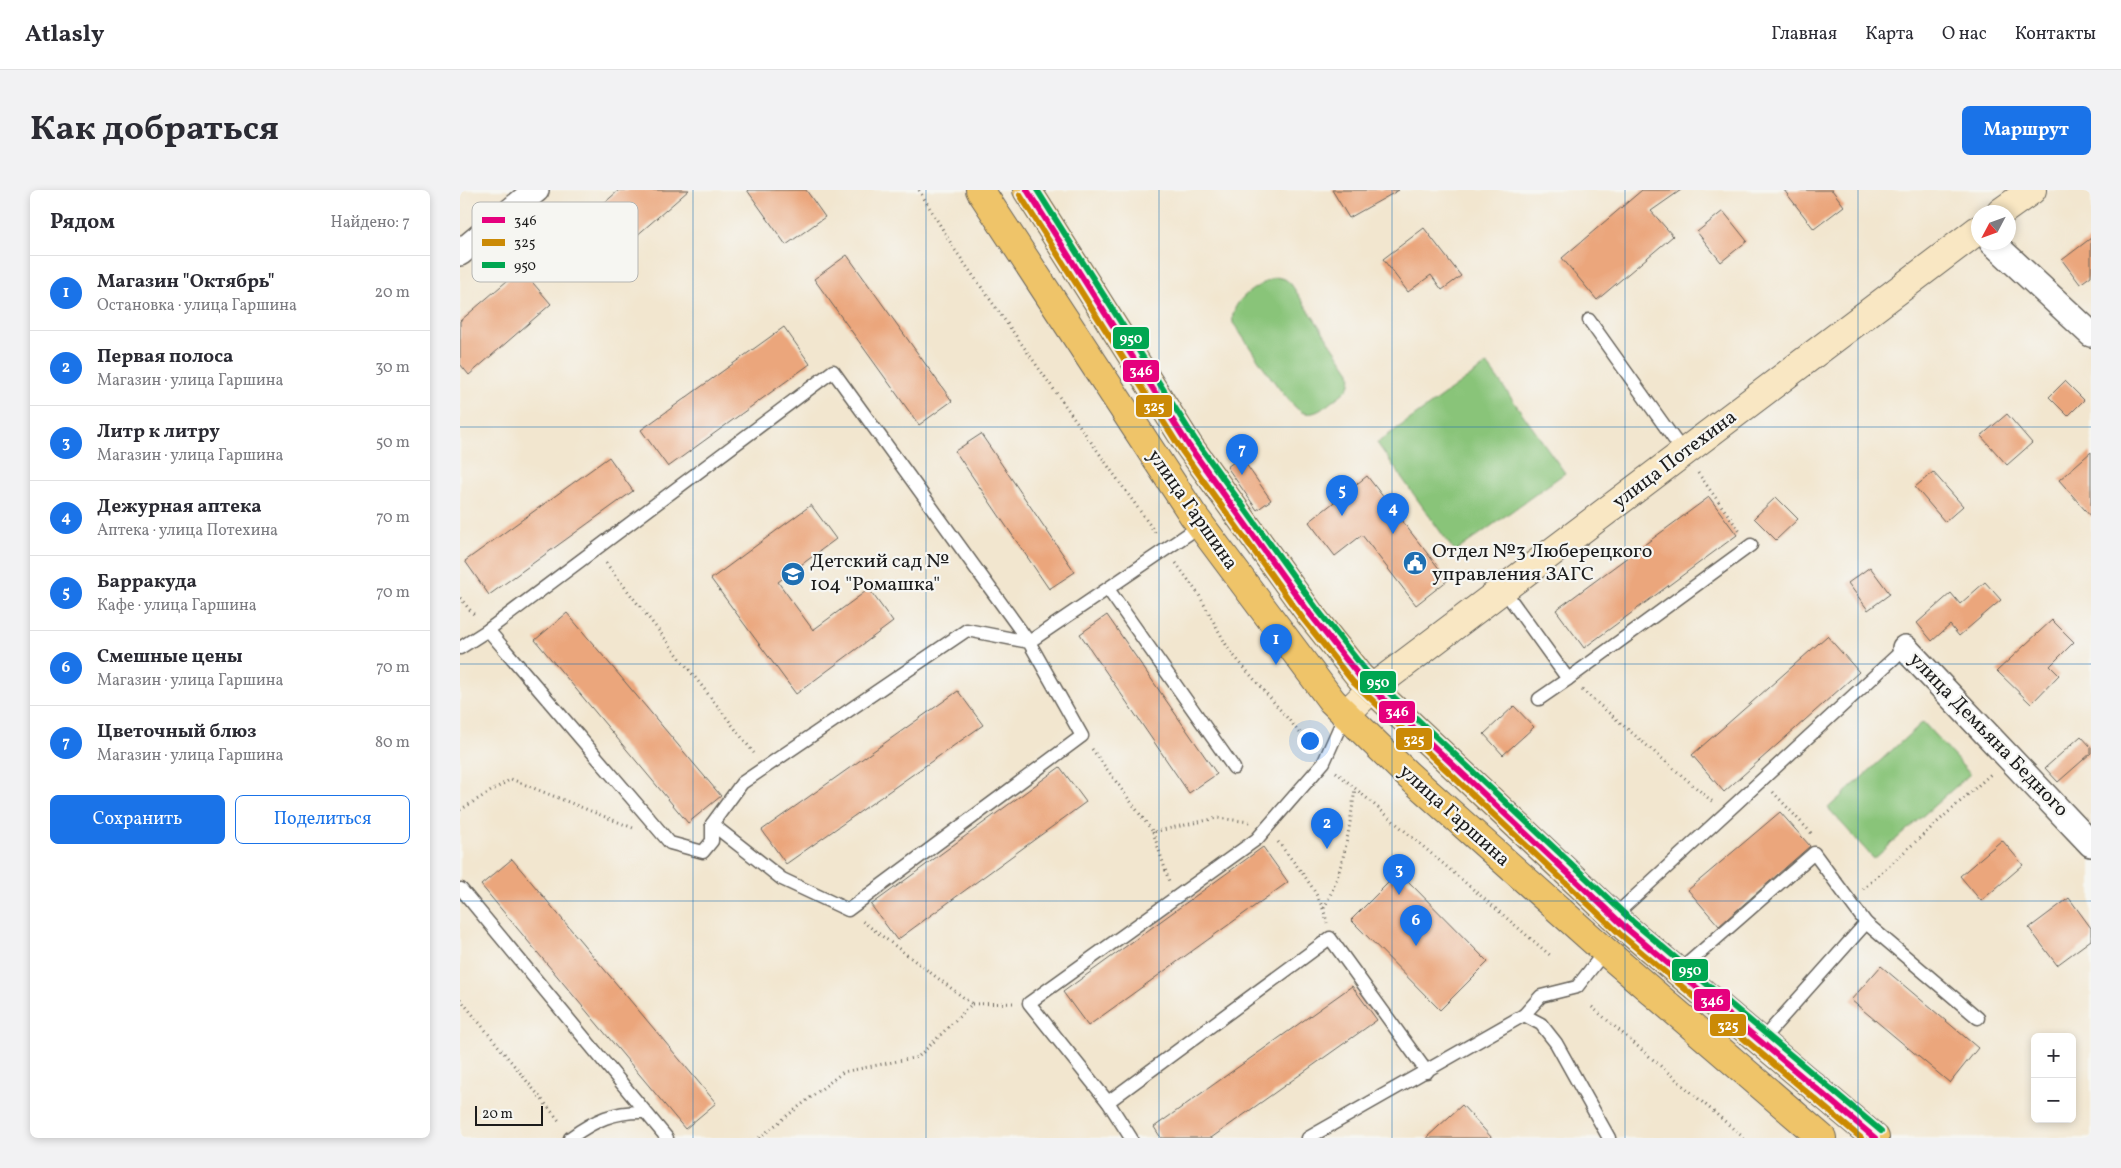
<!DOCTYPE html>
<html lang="ru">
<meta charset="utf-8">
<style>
:root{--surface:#fff;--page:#f2f2f3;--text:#2b2b33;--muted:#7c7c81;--line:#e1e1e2;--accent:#1a73e8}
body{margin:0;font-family:Vollkorn,serif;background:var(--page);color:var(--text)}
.controls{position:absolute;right:15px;bottom:15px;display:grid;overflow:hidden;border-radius:8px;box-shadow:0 2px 8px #0003}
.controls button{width:45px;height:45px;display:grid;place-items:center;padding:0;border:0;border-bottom:1px solid var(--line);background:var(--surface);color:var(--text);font:25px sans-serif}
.compass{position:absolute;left:1511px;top:15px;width:45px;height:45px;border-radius:50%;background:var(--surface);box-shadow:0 2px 8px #0003;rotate:229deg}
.scale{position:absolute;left:15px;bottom:12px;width:68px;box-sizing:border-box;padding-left:5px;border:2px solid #1c1c1c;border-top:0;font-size:14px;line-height:18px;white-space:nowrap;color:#1c1c1c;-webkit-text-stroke:4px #f6f6f2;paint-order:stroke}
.you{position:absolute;left:849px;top:550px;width:18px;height:18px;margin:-12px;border:4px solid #fff;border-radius:50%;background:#1a73e8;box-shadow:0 0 0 8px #1a73e833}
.badge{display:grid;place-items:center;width:32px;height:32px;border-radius:50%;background:var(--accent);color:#fff;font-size:16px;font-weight:700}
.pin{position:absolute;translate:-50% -41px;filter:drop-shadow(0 1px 2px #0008)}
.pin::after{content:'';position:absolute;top:26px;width:18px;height:15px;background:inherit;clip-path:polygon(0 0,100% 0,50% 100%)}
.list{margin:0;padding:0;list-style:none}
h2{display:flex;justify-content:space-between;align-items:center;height:65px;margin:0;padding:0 20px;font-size:21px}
h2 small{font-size:16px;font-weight:400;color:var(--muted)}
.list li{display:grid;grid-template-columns:32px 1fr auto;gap:15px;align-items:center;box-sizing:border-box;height:75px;padding:0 20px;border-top:1px solid var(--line)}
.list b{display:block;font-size:19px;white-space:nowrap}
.list p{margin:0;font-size:16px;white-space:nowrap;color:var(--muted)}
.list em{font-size:16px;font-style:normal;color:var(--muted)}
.actions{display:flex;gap:10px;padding:15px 20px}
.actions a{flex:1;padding:11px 0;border:1px solid var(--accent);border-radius:8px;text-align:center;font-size:18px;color:var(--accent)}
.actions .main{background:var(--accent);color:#fff}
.map{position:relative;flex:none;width:1631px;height:948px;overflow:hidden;border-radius:8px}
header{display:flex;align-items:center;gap:30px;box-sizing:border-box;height:70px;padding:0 25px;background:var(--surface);border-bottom:1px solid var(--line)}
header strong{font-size:24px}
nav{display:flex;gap:28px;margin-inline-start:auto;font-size:18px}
.intro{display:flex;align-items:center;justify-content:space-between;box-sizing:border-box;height:120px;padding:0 30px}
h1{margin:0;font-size:35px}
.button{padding:12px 22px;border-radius:8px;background:var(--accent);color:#fff;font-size:18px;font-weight:700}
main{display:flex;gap:30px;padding:0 30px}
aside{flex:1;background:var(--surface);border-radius:8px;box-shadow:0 2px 8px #0003}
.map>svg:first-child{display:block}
.green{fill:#89c479;stroke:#52704a}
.building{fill:#eba67c}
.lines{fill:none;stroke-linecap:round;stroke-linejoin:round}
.lane-casing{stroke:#67635b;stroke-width:15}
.street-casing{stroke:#67635b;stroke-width:28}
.secondary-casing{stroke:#67635b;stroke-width:30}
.primary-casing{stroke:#67635b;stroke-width:30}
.path{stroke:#67635b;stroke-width:3;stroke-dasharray:1 4;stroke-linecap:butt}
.lane{stroke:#fff;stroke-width:12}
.street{stroke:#fff;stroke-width:25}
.secondary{stroke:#f9e7c3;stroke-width:28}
.primary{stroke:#efc469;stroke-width:28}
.bus-1-casing{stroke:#f6f6f2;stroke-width:10}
.bus-2-casing{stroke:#f6f6f2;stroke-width:10}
.bus-3-casing{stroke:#f6f6f2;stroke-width:10}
.bus-1{stroke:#e5007d;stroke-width:6}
.bus-2{stroke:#cb8a06;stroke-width:6}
.bus-3{stroke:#00a651;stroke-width:6}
.grid{fill:none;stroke:#1f6fb2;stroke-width:1;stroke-opacity:0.55}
.labels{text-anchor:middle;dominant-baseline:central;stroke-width:4.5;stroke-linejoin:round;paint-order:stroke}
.street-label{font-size:20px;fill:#1c1c1c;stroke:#f6f6f2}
.poi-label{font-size:20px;fill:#1c1c1c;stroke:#f6f6f2;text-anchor:start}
.key{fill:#f6f6f2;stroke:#b5b5b2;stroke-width:1}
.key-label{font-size:14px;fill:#1c1c1c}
.line-badge{stroke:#f6f6f2;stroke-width:2}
.badge-label{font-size:14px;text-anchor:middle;font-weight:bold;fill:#fff}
</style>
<header>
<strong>Atlasly</strong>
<nav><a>Главная</a><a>Карта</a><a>О нас</a><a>Контакты</a></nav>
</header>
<div class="intro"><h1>Как добраться</h1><a class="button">Маршрут</a></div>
<main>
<aside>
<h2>Рядом<small>Найдено: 7</small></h2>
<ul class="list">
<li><span class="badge">1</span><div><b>Магазин &quot;Октябрь&quot;</b><p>Остановка · улица Гаршина</p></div><em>20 m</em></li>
<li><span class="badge">2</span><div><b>Первая полоса</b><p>Магазин · улица Гаршина</p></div><em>30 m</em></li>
<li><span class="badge">3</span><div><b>Литр к литру</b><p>Магазин · улица Гаршина</p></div><em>50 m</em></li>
<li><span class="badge">4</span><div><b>Дежурная аптека</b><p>Аптека · улица Потехина</p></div><em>70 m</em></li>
<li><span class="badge">5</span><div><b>Барракуда</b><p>Кафе · улица Гаршина</p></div><em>70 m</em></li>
<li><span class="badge">6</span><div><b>Смешные цены</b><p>Магазин · улица Гаршина</p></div><em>70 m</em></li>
<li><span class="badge">7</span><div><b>Цветочный блюз</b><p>Магазин · улица Гаршина</p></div><em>80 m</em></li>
</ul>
<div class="actions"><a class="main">Сохранить</a><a>Поделиться</a></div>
</aside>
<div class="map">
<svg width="1631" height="948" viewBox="0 0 1631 948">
<rect width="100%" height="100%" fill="#f6f6f2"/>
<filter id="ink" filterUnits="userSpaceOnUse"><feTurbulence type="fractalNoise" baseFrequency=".02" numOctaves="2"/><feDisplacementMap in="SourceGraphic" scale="10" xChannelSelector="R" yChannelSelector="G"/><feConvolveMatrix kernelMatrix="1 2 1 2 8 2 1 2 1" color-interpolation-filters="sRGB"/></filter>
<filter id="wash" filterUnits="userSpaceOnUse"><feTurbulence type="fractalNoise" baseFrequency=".0096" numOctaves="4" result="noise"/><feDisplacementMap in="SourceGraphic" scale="20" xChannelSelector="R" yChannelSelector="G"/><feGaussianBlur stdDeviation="1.12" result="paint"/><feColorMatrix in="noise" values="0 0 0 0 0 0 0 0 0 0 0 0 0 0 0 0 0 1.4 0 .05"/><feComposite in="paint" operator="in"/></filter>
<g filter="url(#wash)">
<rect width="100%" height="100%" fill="#f2e6cf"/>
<g class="green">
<path d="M 816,87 L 825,89 L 831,94 L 890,182 C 893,197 886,201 875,209 C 866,216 856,226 844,223 C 829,219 785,149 773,133 C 769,110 798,95 816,87 Z"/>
<polygon points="1027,174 1105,283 995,362 917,253"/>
<polygon points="1463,532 1510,584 1414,669 1368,618"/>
</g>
<g id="blocks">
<g class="building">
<polygon points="159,0 229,0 136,81 106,47"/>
<polygon points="287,0 346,0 365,27 326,55"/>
<polygon points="872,0 939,0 889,28"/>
<polygon points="1182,0 1221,0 1191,21 1213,46 1137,110 1102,68"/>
<polygon points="1324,0 1372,0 1384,16 1354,39"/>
<polygon points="1263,21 1287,51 1261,72 1237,42"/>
<polygon points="964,38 1001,86 982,100 971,85 948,102 923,69"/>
<polygon points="1631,48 1631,86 1620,94 1602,70"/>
<polygon points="387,65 492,211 459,235 354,89"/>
<polygon points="61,79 91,114 9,185 0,174 0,131"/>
<polygon points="324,137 350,174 208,277 181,240"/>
<polygon points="1605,191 1624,210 1608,226 1589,207"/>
<polygon points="1547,224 1572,253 1547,275 1521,246"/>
<polygon points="521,244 615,382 589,399 495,261"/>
<polygon points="1631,262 1631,327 1599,290"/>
<polygon points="149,267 173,301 29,405 5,371"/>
<polygon points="781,267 811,310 797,320 767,277"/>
<polygon points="1473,282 1503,316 1485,332 1455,297"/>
<polygon points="907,286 988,390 956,415 902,345 875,366 849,332"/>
<polygon points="1249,307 1277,345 1124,458 1096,420"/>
<polygon points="1316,307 1338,329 1316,350 1294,328"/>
<polygon points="351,315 376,349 318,392 353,440 409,399 433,432 336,504 251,389"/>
<polygon points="1410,377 1430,404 1408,420 1388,393"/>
<polygon points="1525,392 1541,410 1499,446 1490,435 1472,451 1457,433 1491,403 1500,414"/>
<polygon points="107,423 261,606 228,633 75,450"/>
<polygon points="647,425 757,584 729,603 620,444"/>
<polygon points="1592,430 1614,452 1590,476 1599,485 1571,514 1537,481"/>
<polygon points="1367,446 1399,482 1264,602 1232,565"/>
<polygon points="498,501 523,535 326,674 302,640"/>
<polygon points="1054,516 1074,537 1043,565 1024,544"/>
<polygon points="1621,546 1631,557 1631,563 1598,592 1585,578"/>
<polygon points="600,577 626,612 437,750 411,715"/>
<polygon points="1320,622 1350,656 1259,736 1228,700"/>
<polygon points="1542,650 1563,675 1521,711 1500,686"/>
<polygon points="803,657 828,692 628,836 603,802"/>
<polygon points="52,669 256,913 225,939 21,695"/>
<polygon points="939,682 1028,772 980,820 891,730"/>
<polygon points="1609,708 1631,738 1631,750 1597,775 1569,738"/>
<polygon points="1421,776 1518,858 1490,893 1391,810"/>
<polygon points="892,796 917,830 751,948 701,948 694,937"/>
<polygon points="1002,915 1032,948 966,948"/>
</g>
</g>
</g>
<g filter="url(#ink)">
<use href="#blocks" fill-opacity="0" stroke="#67635b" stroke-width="1"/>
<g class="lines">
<g class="lane-casing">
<g id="lane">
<polyline points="1129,130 1224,263"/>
<polyline points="648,399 774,578"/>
<polyline points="1043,399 1108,489 1291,355"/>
<polyline points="28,440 373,181 569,452 622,546 388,720 322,689 252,634 282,593 507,440 569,452 740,336"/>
<polyline points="0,458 28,440 210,653 243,662 252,651 252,634"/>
<polyline points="1079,509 1108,489"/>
<polyline points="1,699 207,948"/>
<polyline points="1154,726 1445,458"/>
<polyline points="1218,782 1354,663 1406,733 1518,828"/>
<polyline points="1064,825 1081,834 1096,853 1149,948"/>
<polyline points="1300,852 1406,733"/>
<polyline points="648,912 870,748 967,882"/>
<path d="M 110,948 C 135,930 154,921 185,922"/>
<polyline points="671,948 648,912 569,813 797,649 864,572 885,525"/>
<polyline points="848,948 1064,825 1081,806 1117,797 1145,761"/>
</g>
</g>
<g class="street-casing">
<g id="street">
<polyline points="1532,52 1631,144"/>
<polyline points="0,63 76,0"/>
<polyline points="1445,458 1631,654"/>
</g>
</g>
<g class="secondary-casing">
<g id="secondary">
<polyline points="1541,22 1572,0"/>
<polyline points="885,525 911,499 1518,40"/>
</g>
</g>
<g class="primary-casing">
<g id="primary">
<polyline points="520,0 733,325 872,511 948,585 1145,761 1362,948"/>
<polyline points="567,0 729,256 850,424 900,487 1166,738 1415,948"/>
</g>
</g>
<g class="path">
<polyline points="459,0 495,60 697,345"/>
<polyline points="1238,283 1281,343"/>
<polyline points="146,373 294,563"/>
<polyline points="716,373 739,405 769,460 853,558"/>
<polyline points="0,408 16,427"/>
<polyline points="1122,500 1254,613"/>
<polyline points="632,559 693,642 757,628 790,632"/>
<polyline points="876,582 1091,766"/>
<polyline points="1313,602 1353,645"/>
<polyline points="0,620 51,589 173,638"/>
<polyline points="693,642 709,691"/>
<path d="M 818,652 C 837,677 861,702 867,733"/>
<polyline points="1403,699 1532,583"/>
<path d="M 864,718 C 884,680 889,641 895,599"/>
<polyline points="0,809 101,933"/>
<polyline points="512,814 554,813"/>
<polyline points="1132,817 1284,948"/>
<polyline points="299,948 383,882 458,867 512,814 402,731"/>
</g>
<use href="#lane" class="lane"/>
<use href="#street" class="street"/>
<use href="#secondary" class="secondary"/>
<use href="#primary" class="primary"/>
<g class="bus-1-casing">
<polyline id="bus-1" points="567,0 729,256 850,424 900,487 1166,738 1415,948"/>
</g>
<g class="bus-2-casing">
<polyline id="bus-2" points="560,5 722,261 843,429 893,492 1160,744 1401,948"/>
</g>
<g class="bus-3-casing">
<polyline id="bus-3" points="577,0 736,251 857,419 906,481 1172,731 1421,941"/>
</g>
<use href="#bus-1" class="bus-1"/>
<use href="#bus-2" class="bus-2"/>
<use href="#bus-3" class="bus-3"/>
</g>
</g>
<path class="grid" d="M 233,0 L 233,948M 466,0 L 466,948M 699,0 L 699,948M 932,0 L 932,948M 1165,0 L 1165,948M 1398,0 L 1398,948M 0,237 L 1631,237M 0,474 L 1631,474M 0,711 L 1631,711"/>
<defs>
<g id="civic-disc" transform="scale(1.25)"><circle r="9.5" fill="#1f6fb2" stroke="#f6f6f2"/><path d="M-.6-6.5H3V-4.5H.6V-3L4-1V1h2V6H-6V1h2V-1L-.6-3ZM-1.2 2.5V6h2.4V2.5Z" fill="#fff"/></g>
<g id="school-disc" transform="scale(1.25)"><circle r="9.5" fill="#1f6fb2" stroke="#f6f6f2"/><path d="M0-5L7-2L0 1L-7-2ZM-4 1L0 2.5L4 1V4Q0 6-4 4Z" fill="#fff"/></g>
</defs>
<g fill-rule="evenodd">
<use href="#civic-disc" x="955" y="373"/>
<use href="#school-disc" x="333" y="384"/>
</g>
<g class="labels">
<g class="street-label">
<text transform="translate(1215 270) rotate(-37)">улица Потехина</text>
<text transform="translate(732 320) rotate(55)">улица Гаршина</text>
<text transform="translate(1528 545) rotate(46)">улица Демьяна Бедного</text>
<text transform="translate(994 626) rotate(42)">улица Гаршина</text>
</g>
<g class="poi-label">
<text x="972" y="362">Отдел №3 Люберецкого<tspan x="972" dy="23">управления ЗАГС</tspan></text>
<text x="350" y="372">Детский сад №<tspan x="350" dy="23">104 "Ромашка"</tspan></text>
</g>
</g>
<rect x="12" y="12" width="166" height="80" rx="8" class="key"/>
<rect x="22" y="27" width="23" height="6" fill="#e5007d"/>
<rect x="22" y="49" width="23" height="7" fill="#cb8a06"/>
<rect x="22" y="72" width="23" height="6" fill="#00a651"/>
<g class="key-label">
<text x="54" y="35">346</text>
<text x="54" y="57">325</text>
<text x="54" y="80">950</text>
</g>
<g class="line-badge">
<rect x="652" y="136" width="38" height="24" rx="5" fill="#00a651"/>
<rect x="662" y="169" width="38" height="24" rx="5" fill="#e5007d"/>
<rect x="675" y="204" width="38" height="24" rx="5" fill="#cb8a06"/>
<rect x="899" y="480" width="38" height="24" rx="5" fill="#00a651"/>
<rect x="918" y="510" width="38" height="24" rx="5" fill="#e5007d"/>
<rect x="935" y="537" width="38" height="24" rx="5" fill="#cb8a06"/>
<rect x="1211" y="768" width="38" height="24" rx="5" fill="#00a651"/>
<rect x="1233" y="798" width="38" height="24" rx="5" fill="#e5007d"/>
<rect x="1249" y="823" width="38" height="24" rx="5" fill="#cb8a06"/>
</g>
<g class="badge-label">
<text x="671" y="153">950</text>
<text x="681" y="185">346</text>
<text x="694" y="221">325</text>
<text x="918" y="497">950</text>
<text x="937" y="526">346</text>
<text x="954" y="554">325</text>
<text x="1230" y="785">950</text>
<text x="1252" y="815">346</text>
<text x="1268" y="840">325</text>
</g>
</svg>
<div class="controls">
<button>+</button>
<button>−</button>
</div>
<svg class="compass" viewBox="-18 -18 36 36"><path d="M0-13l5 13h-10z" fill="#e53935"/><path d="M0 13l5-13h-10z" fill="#7c7c81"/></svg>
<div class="scale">20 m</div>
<div class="you"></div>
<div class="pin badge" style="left:816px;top:475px">1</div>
<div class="pin badge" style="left:867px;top:659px">2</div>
<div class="pin badge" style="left:939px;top:705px">3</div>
<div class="pin badge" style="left:933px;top:344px">4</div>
<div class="pin badge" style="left:882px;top:326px">5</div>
<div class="pin badge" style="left:956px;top:756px">6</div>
<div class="pin badge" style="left:782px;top:285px">7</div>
</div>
</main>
